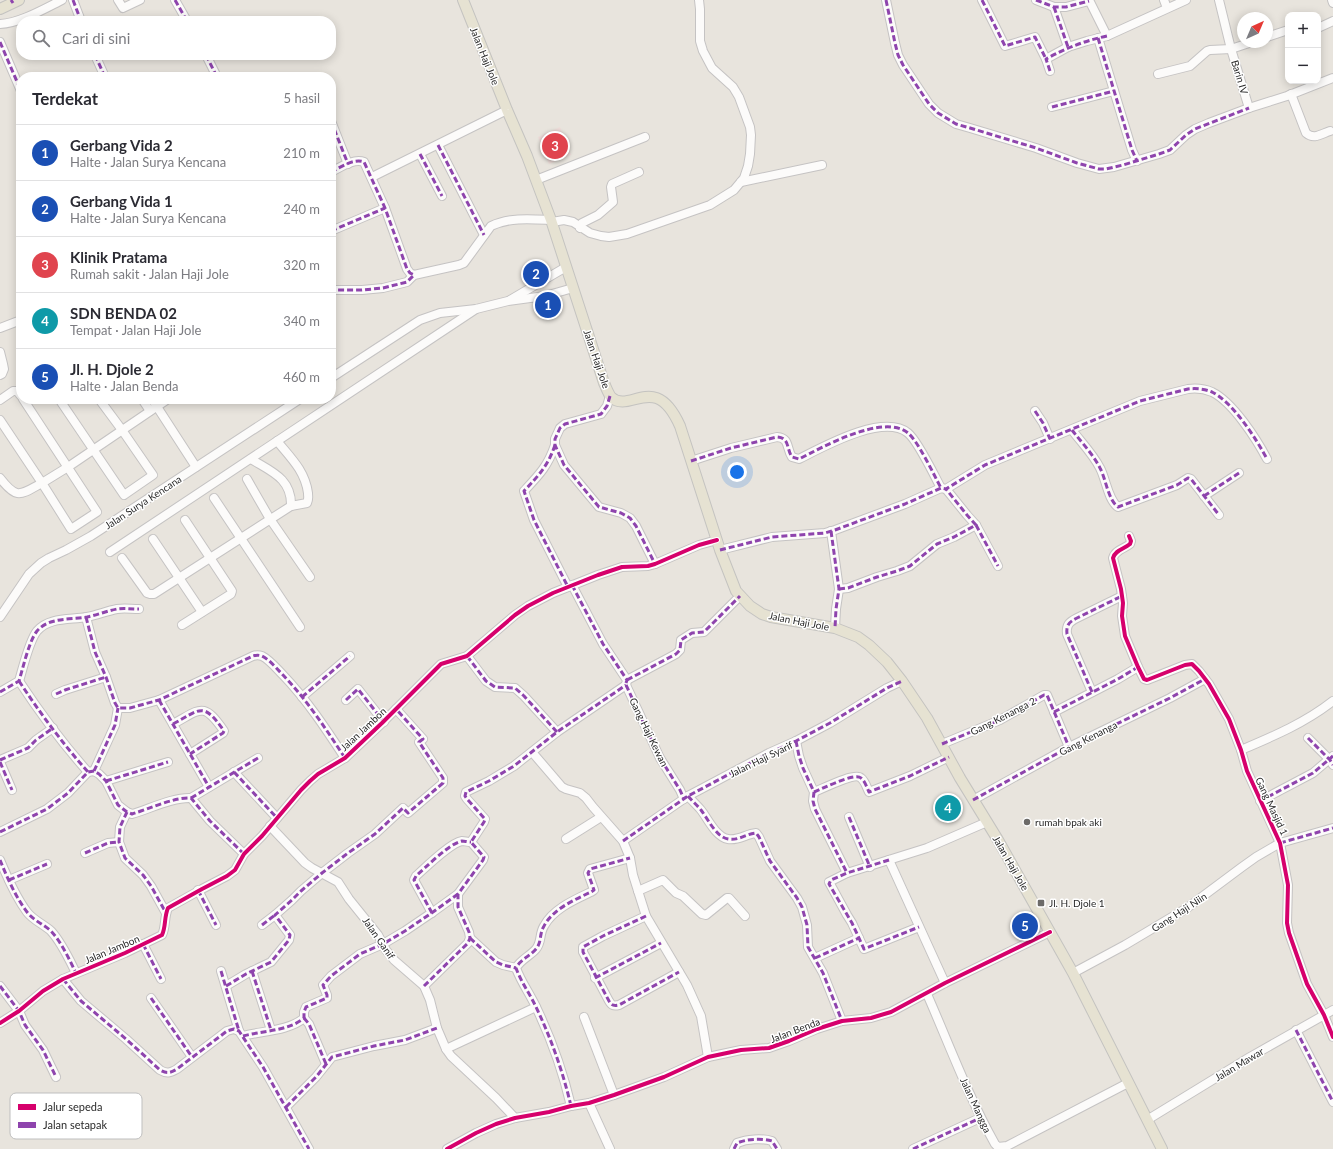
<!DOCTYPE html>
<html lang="id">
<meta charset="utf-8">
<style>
:root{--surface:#fff;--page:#f2f2f3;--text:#2b2b33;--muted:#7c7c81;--line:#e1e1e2;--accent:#ea580c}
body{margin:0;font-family:Lato,sans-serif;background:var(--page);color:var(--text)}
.controls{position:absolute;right:12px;top:12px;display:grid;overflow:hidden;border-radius:8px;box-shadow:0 2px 10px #0003}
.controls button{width:36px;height:36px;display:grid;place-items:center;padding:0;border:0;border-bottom:1px solid var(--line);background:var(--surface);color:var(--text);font:20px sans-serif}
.compass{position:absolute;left:1237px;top:12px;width:36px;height:36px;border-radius:50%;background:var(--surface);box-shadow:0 2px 10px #0003;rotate:44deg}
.you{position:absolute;left:737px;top:472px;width:14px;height:14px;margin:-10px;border:3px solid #fff;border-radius:50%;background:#1a73e8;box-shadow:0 0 0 6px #1a73e833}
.badge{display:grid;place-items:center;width:26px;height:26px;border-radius:50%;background:var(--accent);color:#fff;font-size:13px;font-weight:700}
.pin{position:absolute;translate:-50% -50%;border:2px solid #fff;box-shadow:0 1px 4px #0006}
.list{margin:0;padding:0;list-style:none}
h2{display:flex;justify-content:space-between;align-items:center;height:52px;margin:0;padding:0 16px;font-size:17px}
h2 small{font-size:13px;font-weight:400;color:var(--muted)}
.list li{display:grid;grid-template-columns:26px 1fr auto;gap:12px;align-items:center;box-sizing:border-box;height:56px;padding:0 16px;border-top:1px solid var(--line)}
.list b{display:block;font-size:15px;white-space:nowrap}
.list p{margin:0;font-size:13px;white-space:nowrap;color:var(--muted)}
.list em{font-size:13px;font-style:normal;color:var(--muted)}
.icon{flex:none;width:22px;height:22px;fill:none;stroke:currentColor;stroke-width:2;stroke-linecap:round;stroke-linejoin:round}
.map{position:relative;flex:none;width:1333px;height:1149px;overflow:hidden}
.search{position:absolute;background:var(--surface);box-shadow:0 2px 10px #0003;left:16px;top:16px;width:320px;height:44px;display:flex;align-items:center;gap:10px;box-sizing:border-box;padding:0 14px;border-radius:16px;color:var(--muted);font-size:15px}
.panel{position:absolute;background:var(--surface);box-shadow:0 2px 10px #0003;left:16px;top:72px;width:320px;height:332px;border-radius:16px}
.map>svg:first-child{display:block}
.medical{fill:#eedcd9}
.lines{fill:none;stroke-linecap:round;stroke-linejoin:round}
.minor-casing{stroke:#c5c3c3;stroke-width:10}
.major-casing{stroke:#c4c3c0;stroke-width:12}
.minor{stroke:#fcfbfa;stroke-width:8}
.major{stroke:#e6e2d2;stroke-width:10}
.quiet{stroke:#8e44ad;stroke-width:3;stroke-dasharray:6 3;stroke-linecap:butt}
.cycleway-casing{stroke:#fff;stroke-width:6}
.cycleway{stroke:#d6006c;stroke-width:4}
.poi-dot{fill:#6c6a68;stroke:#fff;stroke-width:1.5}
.labels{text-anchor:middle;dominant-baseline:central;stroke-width:3;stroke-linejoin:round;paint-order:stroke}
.street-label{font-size:10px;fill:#292929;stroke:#fff}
.poi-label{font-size:10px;fill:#292929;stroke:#fff;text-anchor:start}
.key{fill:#fff;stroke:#bfbfbf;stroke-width:1}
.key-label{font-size:11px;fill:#292929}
</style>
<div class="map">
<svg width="1333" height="1149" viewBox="0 0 1333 1149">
<rect width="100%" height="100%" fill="#e8e4dd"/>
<polygon class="medical" points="560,127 571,155 549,164 538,137"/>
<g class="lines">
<g class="minor-casing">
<g id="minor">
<polyline points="73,0 81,21"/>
<polyline points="118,0 123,8 140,0"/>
<polyline points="175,0 187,21"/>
<polyline points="886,0 895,43 898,55 903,65 929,104 938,113 956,124 970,128 1036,148 1077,163 1099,169 1114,167 1159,154 1170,150 1186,135 1195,129 1209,123 1249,108 1287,96 1333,78"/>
<polyline points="982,0 1005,46 1035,37 1046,59"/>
<polyline points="1036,0 1054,7 1066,7 1089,1"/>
<polyline points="1089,0 1107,36"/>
<polyline points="1164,0 1167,8"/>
<polyline points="1219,0 1231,49 1249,108"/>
<polyline points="1332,0 1333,3"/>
<polyline points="1054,7 1068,47"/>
<path d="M 0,24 C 20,23 44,9 62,0"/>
<polyline points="1318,28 1333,21"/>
<polyline points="1267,37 1288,30"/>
<polyline points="1098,38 1132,150 1137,161"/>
<polyline points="0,42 21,91"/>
<polyline points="95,55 105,77"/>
<polyline points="206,55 217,77"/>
<polyline points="1050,71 1046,59 1068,47 1087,41 1107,36 1186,0"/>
<polyline points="1158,74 1190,66 1207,51 1210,50 1231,49 1252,42"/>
<path d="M 1291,94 L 1306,133 C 1314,140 1321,134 1330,131"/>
<polyline points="1052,107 1114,91"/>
<polyline points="331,121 348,164"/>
<polyline points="438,145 484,235"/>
<polyline points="420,154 442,196"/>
<path d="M 331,172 C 341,167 354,158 364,162 L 385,208 L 407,269 L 410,273 L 414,275"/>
<polyline points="372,177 507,110"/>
<polyline points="536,180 645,137"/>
<polyline points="741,182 822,165"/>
<polyline points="552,222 564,220 573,222 590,233 601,236 609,237 627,234 710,205 734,190 744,178 748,166 750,154 751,135 750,127 739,97 733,87 712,68 703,51 700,41 700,9 699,0"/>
<polyline points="580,228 582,223 598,215 613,202 611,187 612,184 639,172"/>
<polyline points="331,231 385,208"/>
<path d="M 331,290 L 362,290 L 383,288 L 407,282 L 414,275 L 459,265 L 464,263 L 491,226 C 510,217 531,219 551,220"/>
<polyline points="510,300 566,267"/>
<polyline points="0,328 21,320"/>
<polyline points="0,352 3,364 4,369 2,374 0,375"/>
<polyline points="331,378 420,320 440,313 476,309 508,301 545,296 573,288"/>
<polyline points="610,396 607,406 601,414 565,424 560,428 555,439 555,445 564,465 599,507 621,513 630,518 636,526 655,564"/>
<polyline points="23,399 97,512 71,529 42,483 68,467 168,399"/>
<polyline points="59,399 124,495 153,475 122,430 99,399"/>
<polyline points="142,399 150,411"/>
<polyline points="152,399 196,467"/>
<polyline points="0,400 13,391 17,391 21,396"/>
<polyline points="1035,411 1043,423 1050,439"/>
<path d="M 0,420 L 42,483 C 20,495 17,500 0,478"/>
<path d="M 1072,430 C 1081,442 1093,454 1100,468 C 1106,479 1108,500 1118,507 L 1177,485 L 1188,478 L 1191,479 L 1219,515"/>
<path d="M 555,445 C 548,466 539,475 524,491 L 534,520 L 568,587"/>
<path d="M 251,459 C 270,471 292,478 291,506"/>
<path d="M 691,461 L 731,448 L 777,437 C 790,438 786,448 792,457 L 799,459 C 823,447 883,413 908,433 C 918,441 934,475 941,488"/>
<polyline points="247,479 270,519 310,577"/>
<polyline points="1204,496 1239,473"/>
<polyline points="214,498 300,627"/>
<polyline points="976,525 998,566"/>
<polyline points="831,531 839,589 836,609 835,628"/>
<path d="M 1129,536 L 1131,541 L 1130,544 C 1124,549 1115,550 1113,558 L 1121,589 L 1123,603 L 1122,616 L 1125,636 L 1138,667 L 1144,679 L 1147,680 L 1185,665 L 1192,664 L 1199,671 L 1209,684 L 1229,719 L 1241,750 L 1247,771 L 1280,843 L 1288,885 L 1287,923 L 1289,933 L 1307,984 L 1324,1015 L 1333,1037"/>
<polyline points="153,539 202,612"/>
<path d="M 720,550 L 772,537 L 825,533 L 835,530 L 905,504 L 941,488 L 946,489 L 985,465 L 1140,401 L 1188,389 C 1196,388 1205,389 1212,392 C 1233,402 1257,440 1267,459"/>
<polyline points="110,552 476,309"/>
<path d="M 122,558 L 147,593 L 150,594 L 154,594 L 291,506 L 307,503 C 309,499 308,497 308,493 C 305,471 291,458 277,441"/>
<polyline points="572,585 603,644 627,680 626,685"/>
<polyline points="839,589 848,588 877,577 897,571 910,566 937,544 954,537 976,525 967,515 946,489"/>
<polyline points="0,617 29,574 41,563 49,558 66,550 91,536 300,399"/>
<path d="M 86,617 L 95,652 L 106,677 L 115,703 L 118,708 L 130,708 L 159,700 L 253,656 C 256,655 259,655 262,656 C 270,660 277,669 283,675 C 307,700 326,729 345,758"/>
<polyline points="182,625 231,594 232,591 185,520"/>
<polyline points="467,656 486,681 495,687 515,688 524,696 557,732"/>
<polyline points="627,680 676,654 680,650 681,640 692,633 704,632 740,596"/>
<path d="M 19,681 C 40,713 63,744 88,772"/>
<polyline points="626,685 660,758 680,790 684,799"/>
<path d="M 0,692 L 19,681 C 23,668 29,641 37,631 C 49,617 70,620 87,617 C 97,615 107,611 117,609 C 124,608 131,609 139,609"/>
<path d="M 1092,692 L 1067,634 C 1066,625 1069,622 1077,618 L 1122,596"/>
<polyline points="56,694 65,690 106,677"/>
<polyline points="302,697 350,656"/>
<polyline points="159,700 209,787"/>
<polyline points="346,700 358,689 384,722"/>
<polyline points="1054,712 1118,679 1138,667"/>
<path d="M 173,724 C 201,709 203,701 224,731 L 223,733 L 190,754"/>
<polyline points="1308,738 1330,760 1333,765"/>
<polyline points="796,741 799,756 803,768 814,792 813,801 815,809 847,873"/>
<polyline points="942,744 1000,720 1044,695 1047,695 1069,747"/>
<path d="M 1241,750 C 1274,736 1305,723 1333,701"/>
<polyline points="532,752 562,787 566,789 580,793 586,798 593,807 623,841 630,858 633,875 646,916 687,985 701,1016 708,1057"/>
<polyline points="0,760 28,748 36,740 53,728"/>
<polyline points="0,762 12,790"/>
<polyline points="94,771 115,725 118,708"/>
<polyline points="234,772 277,818"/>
<polyline points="106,781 168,762"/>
<path d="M 814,792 C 822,789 855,772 861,778 C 865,781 867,788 869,792 L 910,776 L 949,757"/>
<path d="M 688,796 C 692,801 697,805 701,810 C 708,819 716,837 728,839 C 738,841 746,834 756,833 L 759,837 L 770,861 L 797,898 L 802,907 L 807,925 L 808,947 L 823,973 L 842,1021"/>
<polyline points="191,798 258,758"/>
<polyline points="973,800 1069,747 1170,698 1205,679"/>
<polyline points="1260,801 1313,773 1333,756"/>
<polyline points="127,812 120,827 119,842 125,858 143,875 151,886 166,913"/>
<polyline points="849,817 870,867"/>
<polyline points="270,826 305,863 312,868 338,882 349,899 378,935 386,950 394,960 424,986 430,1000 437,1028 446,1049 451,1056 496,1098 515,1118"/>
<path d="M 0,832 L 47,809 L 68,793 L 88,772 L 94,771 L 99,774 L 106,781 L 118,805 L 127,812 L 132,814 C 149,809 174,797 191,798 L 210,821 L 244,854"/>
<polyline points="566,839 601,817"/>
<polyline points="623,841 688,796 769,753 796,741 830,723 887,688 902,681"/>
<polyline points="85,853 108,843 119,842"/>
<path d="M 0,860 C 7,877 15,896 27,912 C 33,920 43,924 51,931 C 62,943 69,959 76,973"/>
<polyline points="889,860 945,983"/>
<polyline points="9,880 47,864"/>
<polyline points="198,890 216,925"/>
<polyline points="638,891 663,880 676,893 683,896 702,914 706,915 727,898 729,898 745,916"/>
<path d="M 432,913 L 414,880 L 416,876 C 425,868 450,843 462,841 C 464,841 468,842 471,842"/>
<path d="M 646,916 L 603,936 L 583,947 L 583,952 L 609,1001 C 612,1006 614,1006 619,1005 L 679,972"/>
<polyline points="262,925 275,915"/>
<polyline points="919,927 864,949 852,923 847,915 829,882 847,873 927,848 987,822"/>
<polyline points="470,938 496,962 503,965 516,968"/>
<polyline points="143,944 161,979"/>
<polyline points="815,958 859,938"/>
<polyline points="221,971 239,1031"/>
<polyline points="252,971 271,1030"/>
<polyline points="1073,973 1125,945 1187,908 1242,867 1256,857 1280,843 1333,828"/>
<polyline points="595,978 661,943"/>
<path d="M 63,979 L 81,1001 L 126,1039 L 160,1070 C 167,1074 170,1073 177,1069 L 227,1031 L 234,1029 L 239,1031 L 263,1067 L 309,1149"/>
<polyline points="0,986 19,1011 25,1025 43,1050 56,1077"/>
<polyline points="226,986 246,974 271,962 289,940 290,935 275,915 292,900 301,891 322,873 348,853 375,834 403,808 408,813 443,783 443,778 419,742 423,739 396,709"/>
<polyline points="424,986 468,943 470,938 469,932 458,907 458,894 483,860 484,857 471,842 484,822 485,819 467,799 465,796 466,792 489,781 514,766 557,732 626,685"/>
<path d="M 927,994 C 949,1044 968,1096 995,1144 L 998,1147 L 1007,1146 L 1128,1083"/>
<polyline points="151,998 192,1057"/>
<polyline points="584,1017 614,1095"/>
<polyline points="304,1018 309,1024 326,1064"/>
<path d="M 0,1023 L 19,1011 L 43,991 L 63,979 L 125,953 L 162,935 C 166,927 164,917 168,908 L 202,889 L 227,876 L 235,870 L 244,854 L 262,836 L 301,790 L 310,781 L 318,774 L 345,758 L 382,723 L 441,664 L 467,656 L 515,615 L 528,606 L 553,593 L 598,575 L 622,567 L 648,566 L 655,564 L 699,545 L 717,540"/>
<polyline points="1296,1030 1333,1102"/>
<path d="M 243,1036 C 261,1031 289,1031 304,1018 L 304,1012 L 306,1007 L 327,998 L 327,995 L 323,985 L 331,976 L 360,954 L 383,944 L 405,931 L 433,912 L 458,894"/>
<polyline points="446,1049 536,1007"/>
<polyline points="589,1103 610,1149"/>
<path d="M 571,1106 C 563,1072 551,1038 536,1007 C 530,994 521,982 516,968 C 520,960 530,956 536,949 C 542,942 539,934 544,926 C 553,909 574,900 591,892 L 594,890 L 588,873 L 590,869 L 630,858"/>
<polyline points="286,1107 316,1077 332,1057 374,1046 405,1040 437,1028"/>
<polyline points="1147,1120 1250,1057 1333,1010"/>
<polyline points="447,1149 476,1133 496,1124 515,1118 549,1112 571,1106 589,1103 614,1095 664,1077 708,1057 741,1050 769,1048 789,1041 817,1029 842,1021 871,1018 891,1012 945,983 1050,932"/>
<path d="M 734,1149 L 737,1143 C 747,1139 762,1138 772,1141 L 777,1149"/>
<polyline points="913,1149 980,1118"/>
</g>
</g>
<g class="major-casing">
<g id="major">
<path d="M 463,0 L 507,110 L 527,156 L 551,220 L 604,383 C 606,387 608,393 611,397 C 630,415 655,370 680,426 L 720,550 L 736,591 L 750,606 L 762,614 L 771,617 L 835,628 L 858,637 L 869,645 L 887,662 L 902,681 L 927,718 L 960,778 L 998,840 L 1073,973 L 1162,1149"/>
<polyline points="0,9 19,0"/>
</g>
</g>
<use href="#minor" class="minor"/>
<use href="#major" class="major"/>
<g class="quiet">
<polyline points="11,0 13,3"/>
<polyline points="73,0 81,21"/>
<polyline points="175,0 187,21"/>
<polyline points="886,0 895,43 898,55 903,65 929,104 938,113 956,124 970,128 1036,148 1077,163 1099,169 1106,169 1123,165 1159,154 1170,150 1186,135 1195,129 1249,108"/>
<polyline points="982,0 1005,46 1035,37 1046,59"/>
<polyline points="1036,0 1054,7 1066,7 1089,1"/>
<polyline points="1054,7 1068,47"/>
<polyline points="1098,38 1132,150 1137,161"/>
<polyline points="0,42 21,91"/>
<polyline points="95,55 105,77"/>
<polyline points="206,55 217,77"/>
<path d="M 1050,71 L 1046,59 C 1066,48 1084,41 1107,36"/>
<polyline points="1052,107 1114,91"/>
<polyline points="331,121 348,164"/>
<polyline points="438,145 484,235"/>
<polyline points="420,154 442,196"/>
<path d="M 331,172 C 341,167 354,158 364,162 L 385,208 L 407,269 L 410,273 L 414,275 L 407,282 L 383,288 L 362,290 L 331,290"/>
<polyline points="331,231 385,208"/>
<polyline points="610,396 607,406 601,414 565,424 560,428 555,439 555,445 564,465 599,507 621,513 630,518 636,526 655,564"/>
<polyline points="1035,411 1043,423 1050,439"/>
<path d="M 1072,430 C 1081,442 1093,454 1100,468 C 1106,479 1108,500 1118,507 L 1177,485 L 1188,478 L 1191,479 L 1219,515"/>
<path d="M 555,445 C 548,466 539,475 524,491 L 534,520 L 568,587"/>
<path d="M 691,461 L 731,448 L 777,437 C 790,438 786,448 792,457 L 799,459 C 823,447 883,413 908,433 C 918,441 934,475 941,488"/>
<polyline points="1204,496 1239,473"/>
<polyline points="976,525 998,566"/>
<polyline points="831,531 839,589 836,609 835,628"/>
<path d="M 720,550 L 772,537 L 825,533 L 835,530 L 905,504 L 941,488 L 946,489 L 985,465 L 1140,401 L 1188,389 C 1196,388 1205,389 1212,392 C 1233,402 1257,440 1267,459"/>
<polyline points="572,585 603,644 627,680 626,683"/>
<polyline points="839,589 848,588 877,577 897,571 910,566 937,544 954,537 976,525 967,515 946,489"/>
<path d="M 86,617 L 95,652 L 106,677 L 115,703 L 118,708 L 130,708 L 159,700 L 253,656 C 256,655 259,655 262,656 C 270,660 277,669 283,675 C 307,700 326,729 345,758"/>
<polyline points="467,656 486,681 495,687 515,688 524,696 557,732"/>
<polyline points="627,680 676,654 680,650 681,640 692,633 704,632 740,596"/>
<path d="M 19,681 C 40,713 63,744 88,772"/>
<polyline points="626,685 660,758 680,790 684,799"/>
<path d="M 0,692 L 19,681 C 23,668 29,641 37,631 C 49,617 70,620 87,617 C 97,615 107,611 117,609 C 124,608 131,609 139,609"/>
<path d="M 1092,692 L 1067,634 C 1066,625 1069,622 1077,618 L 1122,596"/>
<polyline points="56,694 65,690 106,677"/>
<polyline points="302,697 350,656"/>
<polyline points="159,700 209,787"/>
<polyline points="346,700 358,689 384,722"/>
<polyline points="1054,712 1118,679 1138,667"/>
<path d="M 173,724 C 201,709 203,701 224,731 L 223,733 L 190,754"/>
<polyline points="1308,738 1330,760 1333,765"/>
<polyline points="796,741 799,756 803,768 814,792 813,801 815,809 847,873"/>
<polyline points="942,744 1000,720 1044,695 1047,695 1069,747"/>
<polyline points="0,760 28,748 36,740 53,728"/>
<polyline points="0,762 12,790"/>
<polyline points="94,771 115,725 118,708"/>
<polyline points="234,772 277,818"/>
<polyline points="106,781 168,762"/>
<path d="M 814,792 C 822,789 855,772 861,778 C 865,781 867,788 869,792 L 910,776 L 949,757"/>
<path d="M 688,796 C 692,801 697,805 701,810 C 708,819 716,837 728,839 C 738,841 746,834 756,833 L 759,837 L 770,861 L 797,898 L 802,907 L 807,925 L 808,947 L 823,973 L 842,1021"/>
<polyline points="191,798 258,758"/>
<polyline points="973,800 1069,747 1170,698 1205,679"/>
<polyline points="1260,801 1313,773 1333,756"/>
<polyline points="127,812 120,827 119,842 125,858 143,875 151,886 166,913"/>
<polyline points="849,817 870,867"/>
<path d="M 0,832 L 47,809 L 68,793 L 88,772 L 94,771 L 99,774 L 106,781 L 118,805 L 127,812 L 132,814 C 149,809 174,797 191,798 L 210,821 L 244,854"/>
<polyline points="623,841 688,796 769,753 796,741 830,723 887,688 902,681"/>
<polyline points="1280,843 1333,828"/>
<polyline points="85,853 108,843 119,842"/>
<path d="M 0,860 C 7,877 15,896 27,912 C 33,920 43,924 51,931 C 62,943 69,959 76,973"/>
<polyline points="889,860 847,873 831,880 829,884 852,923 864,949 919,927"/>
<polyline points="9,880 47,864"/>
<polyline points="198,890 216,925"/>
<path d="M 432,913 L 414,880 L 416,876 C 425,868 450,843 462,841 C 464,841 468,842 471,842"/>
<path d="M 646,916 L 603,936 L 583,947 L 583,952 L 609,1001 C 612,1006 614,1006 619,1005 L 679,972"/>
<polyline points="262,925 275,915"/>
<polyline points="470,938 496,962 503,965 516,968"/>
<polyline points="143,944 161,979"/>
<polyline points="815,958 859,938"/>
<polyline points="221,971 239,1031"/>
<polyline points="252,971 271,1030"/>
<polyline points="595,978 661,943"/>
<path d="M 63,979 L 81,1001 L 126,1039 L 160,1070 C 167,1074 170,1073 177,1069 L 227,1031 L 234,1029 L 239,1031 L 263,1067 L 309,1149"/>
<polyline points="0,986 19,1011 25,1025 43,1050 56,1077"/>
<polyline points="226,986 246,974 271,962 289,940 290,935 275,915 292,900 301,891 322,873 348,853 375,834 403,808 408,813 443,783 443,778 419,742 423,739 396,709"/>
<polyline points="424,986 468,943 470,938 469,932 458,907 458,894 483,860 484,857 471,842 484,822 485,819 467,799 465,796 466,792 489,781 514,766 557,732 626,685"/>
<polyline points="151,998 192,1057"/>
<polyline points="304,1018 309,1024 326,1064"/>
<polyline points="1296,1030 1333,1102"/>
<path d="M 243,1036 C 261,1031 289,1031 304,1018 L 304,1012 L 306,1007 L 327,998 L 327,995 L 323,985 L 331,976 L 360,954 L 383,944 L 405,931 L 433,912 L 458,894"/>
<path d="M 571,1106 C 563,1072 551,1038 536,1007 C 530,994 521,982 516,968 C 520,960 530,956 536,949 C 542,942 539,934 544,926 C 553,909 574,900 591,892 L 594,890 L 588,873 L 590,869 L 630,858"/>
<polyline points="286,1107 316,1077 332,1057 374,1046 405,1040 437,1028"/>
<path d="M 734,1149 L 737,1143 C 747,1139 762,1138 772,1141 L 777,1149"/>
<polyline points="913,1149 980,1118"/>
</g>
<g class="cycleway-casing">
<g id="cycleway">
<path d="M 1129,536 L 1131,541 L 1130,544 C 1124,549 1115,550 1113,558 L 1121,589 L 1123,603 L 1122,616 L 1125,636 L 1138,667 L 1144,679 L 1147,680 L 1185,665 L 1192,664 L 1199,671 L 1209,684 L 1229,719 L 1241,750 L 1247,771 L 1280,843 L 1288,885 L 1287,923 L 1289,933 L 1307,984 L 1324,1015 L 1333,1037"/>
<path d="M 0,1023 L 19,1011 L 43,991 L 63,979 L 125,953 L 162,935 C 166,927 164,917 168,908 L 202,889 L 227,876 L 235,870 L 244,854 L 262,836 L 301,790 L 310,781 L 318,774 L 345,758 L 382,723 L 441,664 L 467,656 L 515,615 L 528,606 L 553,593 L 598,575 L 622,567 L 648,566 L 655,564 L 699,545 L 717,540"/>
<polyline points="447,1149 476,1133 496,1124 515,1118 549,1112 571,1106 589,1103 614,1095 664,1077 708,1057 741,1050 769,1048 789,1041 817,1029 842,1021 871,1018 891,1012 945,983 1050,932"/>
</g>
</g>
<use href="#cycleway" class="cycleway"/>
</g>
<g class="poi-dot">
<circle cx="1027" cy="822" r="4"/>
<rect x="1037" y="899" width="8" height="8" rx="2"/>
</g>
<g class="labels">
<g class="street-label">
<text transform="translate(485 56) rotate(68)">Jalan Haji Jole</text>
<text transform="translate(1240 77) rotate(73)">Barin IV</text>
<text transform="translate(597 359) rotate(71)">Jalan Haji Jole</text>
<text transform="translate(143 502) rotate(-33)">Jalan Surya Kencana</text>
<text transform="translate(799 621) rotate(11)">Jalan Haji Jole</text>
<text transform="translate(1003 716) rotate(-27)">Gang Kenanga 2</text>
<text transform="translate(363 729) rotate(-43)">Jalan Jambon</text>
<text transform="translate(649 732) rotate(64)">Gang Haji Kewan</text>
<text transform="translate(1088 738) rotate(-27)">Gang Kenanga</text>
<text transform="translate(761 759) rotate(-26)">Jalan Haji Syarif</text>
<text transform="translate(1272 806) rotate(65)">Gang Masjid 1</text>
<text transform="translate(1011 863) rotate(60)">Jalan Haji Jole</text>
<text transform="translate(1179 912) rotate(-33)">Gang Haji Niin</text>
<text transform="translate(379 938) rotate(55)">Jalan Ganif</text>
<text transform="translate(112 949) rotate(-23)">Jalan Jambon</text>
<text transform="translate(795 1030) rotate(-21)">Jalan Benda</text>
<text transform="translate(1239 1064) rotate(-31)">Jalan Mawar</text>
<text transform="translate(976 1105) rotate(65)">Jalan Mangga</text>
</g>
<g class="poi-label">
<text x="1035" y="822">rumah bpak aki</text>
<text x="1049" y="903">Jl. H. Djole 1</text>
</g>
</g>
<rect x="10" y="1093" width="132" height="46" rx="6" class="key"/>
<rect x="18" y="1104" width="18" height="6" fill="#d6006c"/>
<rect x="18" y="1122" width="18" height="6" fill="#8e44ad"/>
<g class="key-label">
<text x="43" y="1111">Jalur sepeda</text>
<text x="43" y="1129">Jalan setapak</text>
</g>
</svg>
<div class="controls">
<button>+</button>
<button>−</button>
</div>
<svg class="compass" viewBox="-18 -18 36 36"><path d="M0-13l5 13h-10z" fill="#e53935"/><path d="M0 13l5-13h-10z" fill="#7c7c81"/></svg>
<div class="you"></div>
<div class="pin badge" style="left:548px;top:305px;background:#1a4fb4">1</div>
<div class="pin badge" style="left:536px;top:274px;background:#1a4fb4">2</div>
<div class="pin badge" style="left:555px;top:146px;background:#e0444e">3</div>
<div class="pin badge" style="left:948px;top:808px;background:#0f9aa8">4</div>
<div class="pin badge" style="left:1025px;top:926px;background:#1a4fb4">5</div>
<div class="search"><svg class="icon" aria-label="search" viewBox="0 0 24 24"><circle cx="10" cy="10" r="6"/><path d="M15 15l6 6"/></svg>Cari di sini</div>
<section class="panel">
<h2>Terdekat<small>5 hasil</small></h2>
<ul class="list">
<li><span class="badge" style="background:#1a4fb4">1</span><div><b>Gerbang Vida 2</b><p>Halte · Jalan Surya Kencana</p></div><em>210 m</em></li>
<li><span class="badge" style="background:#1a4fb4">2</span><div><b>Gerbang Vida 1</b><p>Halte · Jalan Surya Kencana</p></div><em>240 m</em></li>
<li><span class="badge" style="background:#e0444e">3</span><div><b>Klinik Pratama</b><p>Rumah sakit · Jalan Haji Jole</p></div><em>320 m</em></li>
<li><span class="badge" style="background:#0f9aa8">4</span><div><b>SDN BENDA 02</b><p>Tempat · Jalan Haji Jole</p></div><em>340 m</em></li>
<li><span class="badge" style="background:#1a4fb4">5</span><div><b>Jl. H. Djole 2</b><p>Halte · Jalan Benda</p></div><em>460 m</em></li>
</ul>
</section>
</div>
